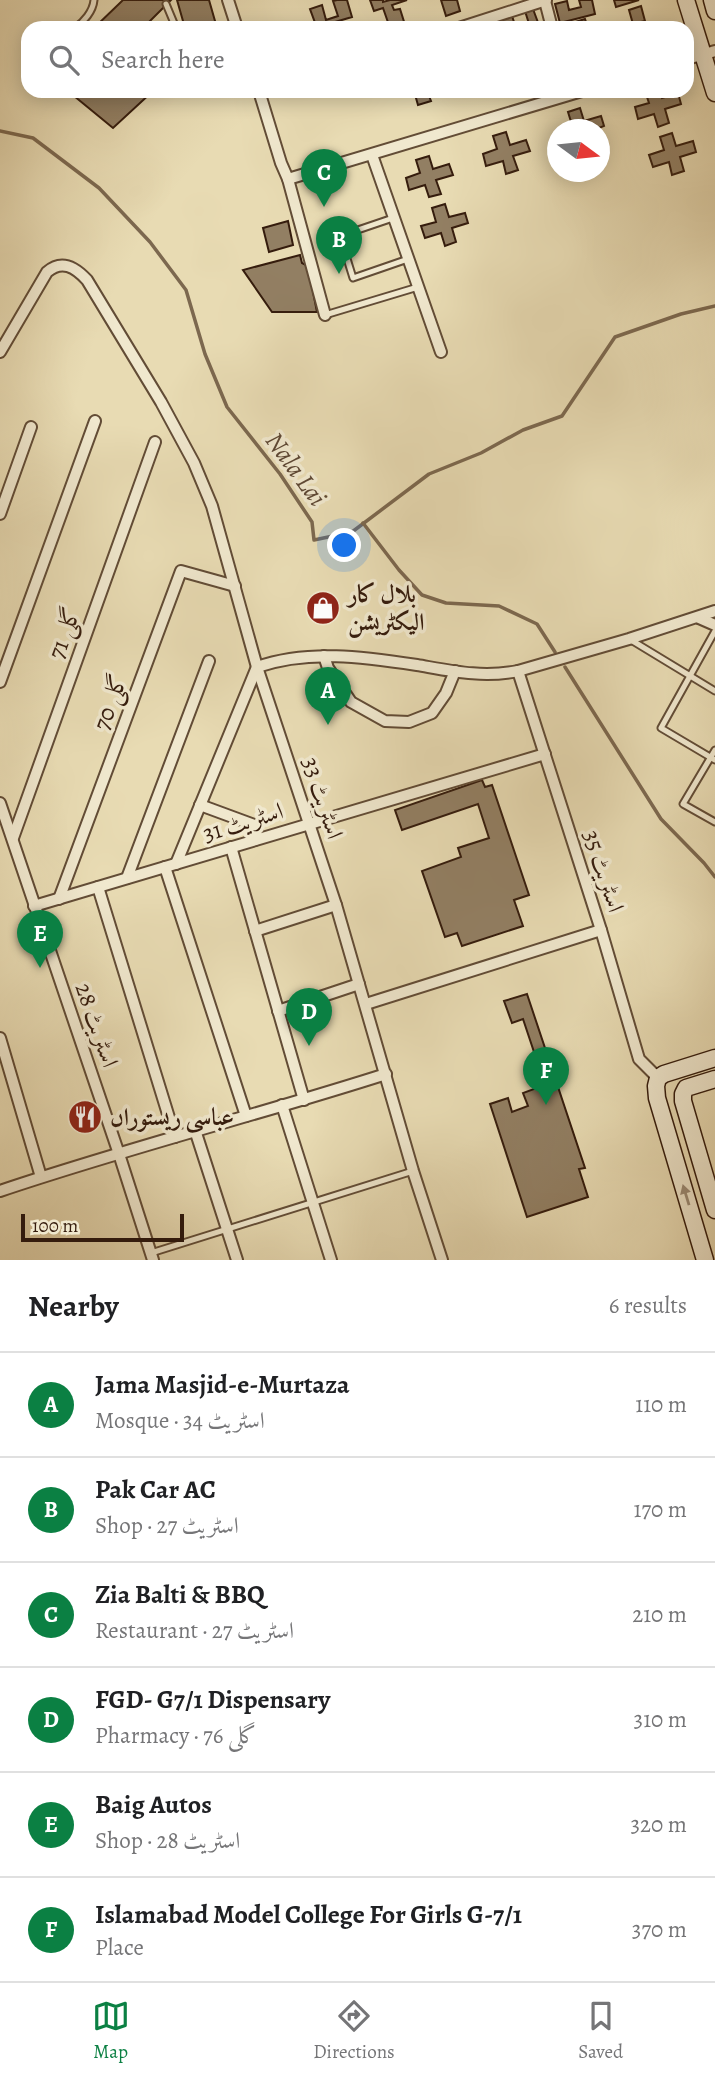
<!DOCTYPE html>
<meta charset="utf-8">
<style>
:root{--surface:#fff;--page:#f6f6f6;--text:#202124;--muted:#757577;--line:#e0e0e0;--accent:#0b8043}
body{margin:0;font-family:Alegreya,Amiri,serif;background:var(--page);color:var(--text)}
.compass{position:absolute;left:547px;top:119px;width:63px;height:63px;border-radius:50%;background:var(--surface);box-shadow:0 4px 18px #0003;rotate:105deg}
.scale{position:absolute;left:21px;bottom:18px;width:163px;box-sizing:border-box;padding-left:7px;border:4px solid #351c0d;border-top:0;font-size:19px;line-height:24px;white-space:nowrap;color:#351c0d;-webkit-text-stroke:5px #f0e8ce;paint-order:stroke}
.you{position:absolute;left:345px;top:546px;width:24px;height:24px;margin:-18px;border:5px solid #fff;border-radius:50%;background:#1a73e8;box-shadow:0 0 0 10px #1a73e833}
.badge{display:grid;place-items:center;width:46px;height:46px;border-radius:50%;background:var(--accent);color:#fff;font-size:23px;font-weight:700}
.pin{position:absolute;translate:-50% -58px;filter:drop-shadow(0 2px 4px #0008)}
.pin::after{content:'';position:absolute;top:37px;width:24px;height:21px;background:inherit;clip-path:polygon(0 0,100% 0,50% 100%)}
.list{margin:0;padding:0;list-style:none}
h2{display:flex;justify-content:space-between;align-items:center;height:91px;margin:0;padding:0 28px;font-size:30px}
h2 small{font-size:23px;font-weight:400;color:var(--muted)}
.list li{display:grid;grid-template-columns:46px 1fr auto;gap:21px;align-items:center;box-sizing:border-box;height:105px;padding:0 28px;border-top:2px solid var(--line)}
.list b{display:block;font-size:26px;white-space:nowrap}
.list p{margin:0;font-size:23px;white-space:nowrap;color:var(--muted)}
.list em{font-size:23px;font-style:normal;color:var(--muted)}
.icon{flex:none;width:38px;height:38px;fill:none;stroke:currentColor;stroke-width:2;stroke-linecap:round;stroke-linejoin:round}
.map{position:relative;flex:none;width:715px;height:1260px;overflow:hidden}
.search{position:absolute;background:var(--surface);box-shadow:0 4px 18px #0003;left:21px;right:21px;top:21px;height:77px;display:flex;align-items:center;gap:18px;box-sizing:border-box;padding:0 24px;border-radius:21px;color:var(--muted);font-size:26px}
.sheet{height:721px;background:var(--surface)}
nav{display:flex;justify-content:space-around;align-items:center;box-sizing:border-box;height:98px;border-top:2px solid var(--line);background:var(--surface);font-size:19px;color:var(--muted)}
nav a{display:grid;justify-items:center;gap:4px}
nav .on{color:var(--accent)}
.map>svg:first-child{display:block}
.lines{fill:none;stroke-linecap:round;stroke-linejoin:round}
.stream{stroke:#7c684f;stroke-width:3.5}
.building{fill:#927f63;stroke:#351c0d;stroke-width:2}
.lane-casing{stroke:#624c36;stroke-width:9}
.street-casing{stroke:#624c36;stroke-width:14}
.secondary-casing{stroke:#351c0d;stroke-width:19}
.lane{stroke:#f0e8ce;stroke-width:5}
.street{stroke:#f0e8ce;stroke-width:10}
.secondary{stroke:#f0e8ce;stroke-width:16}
.oneway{fill:#9c8c77}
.labels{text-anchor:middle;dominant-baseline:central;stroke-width:7;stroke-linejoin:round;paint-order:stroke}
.poi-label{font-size:24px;font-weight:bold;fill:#351c0d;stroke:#f0e8ce;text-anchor:start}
.street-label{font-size:24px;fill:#351c0d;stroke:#f0e8ce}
.water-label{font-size:26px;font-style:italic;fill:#5e4834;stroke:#f0e8ce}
</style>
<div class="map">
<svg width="715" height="1260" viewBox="0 0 715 1260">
<rect width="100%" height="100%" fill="#e8dbb3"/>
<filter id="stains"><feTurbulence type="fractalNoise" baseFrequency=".00286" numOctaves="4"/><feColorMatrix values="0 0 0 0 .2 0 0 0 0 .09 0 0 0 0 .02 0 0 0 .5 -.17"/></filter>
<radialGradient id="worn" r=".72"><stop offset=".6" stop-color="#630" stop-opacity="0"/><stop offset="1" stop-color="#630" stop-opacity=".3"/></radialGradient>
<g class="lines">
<g class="stream">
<polyline points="0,131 33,138 99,188 150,242 186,290 205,354 227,407 280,474 312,522 314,540 352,532 429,474 481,453 523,430 562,416 615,337 681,314 715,306"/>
<polyline points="363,523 399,570 422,595 446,603 499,606 537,624 555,652"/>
<polyline points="565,667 661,819 704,863 715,877"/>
</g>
</g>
<g class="building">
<polygon points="123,0 171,0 143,28 94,28"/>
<polygon points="177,0 209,0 217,28 185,28"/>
<polygon points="337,0 347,0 352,17 335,22 336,28 342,26 343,28 327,28 326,26 317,28 310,9 322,5 326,20 338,16 333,1"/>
<polygon points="370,0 383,0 383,2 390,0 407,0 392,5 394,10 400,9 406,28 390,28 383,8 374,11"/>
<polygon points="441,0 457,0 460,11 446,16"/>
<polygon points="579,0 592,0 595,14 560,23 555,4 567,1 569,10 581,7"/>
<polygon points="614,0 639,0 616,7"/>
<polygon points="641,6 645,21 633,24 629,10"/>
<polygon points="533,9 540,28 528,28 530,27 525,11"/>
<polygon points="512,16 516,28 505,28 502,19"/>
<polygon points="585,19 588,28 574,28 572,23"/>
<polygon points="68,91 153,91 113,128"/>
<polygon points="414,91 427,91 431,101 418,105"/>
<polygon points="645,91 659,91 662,98 678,93 681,104 665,109 669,123 658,127 654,114 638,119 635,107 649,103"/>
<polygon points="580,108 584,121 601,116 604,126 594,130 558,130 572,125 568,112"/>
<polygon points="506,132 510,145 526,140 530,151 513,156 518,170 506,174 503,161 486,166 483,154 497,149 493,136"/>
<polygon points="672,133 676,146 693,141 696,152 680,157 684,171 672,175 669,162 653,167 649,155 664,150 660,137"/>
<polygon points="429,156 433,169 449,164 453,175 436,180 441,194 429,197 425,185 409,190 406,178 420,173 416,160"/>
<polygon points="445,204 449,217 465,213 468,223 452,228 456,242 445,246 441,233 425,238 421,226 436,222 432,208"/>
<polygon points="288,221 293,245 269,252 263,228"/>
<polygon points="300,255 302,263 308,266 317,312 272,312 243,270"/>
<polygon points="482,780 485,787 492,785 529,895 514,900 523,926 462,946 457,933 445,937 422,871 461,857 458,848 489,838 478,804 402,830 395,810"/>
<polygon points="527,994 585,1168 579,1169 588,1197 527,1217 490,1104 508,1098 512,1112 528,1106 523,1093 545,1085 523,1019 512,1023 504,1001"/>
</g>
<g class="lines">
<g class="lane-casing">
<g id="lane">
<polyline points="166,4 176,28"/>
<path d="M 75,28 C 84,22 93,11 94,0"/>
<polyline points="340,236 353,278 408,259"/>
<polyline points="340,236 393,218"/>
<polyline points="325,315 418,287"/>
<polyline points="715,631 661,728 715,760"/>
<polyline points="631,640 715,691"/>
<polyline points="715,750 683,804 715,822"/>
<polyline points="151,1253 413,1171"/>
</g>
</g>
<g class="street-casing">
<g id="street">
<polyline points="228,0 237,28"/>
<polyline points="545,1 552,28"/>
<polyline points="459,28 546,0"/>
<polyline points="687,59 715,51"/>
<polyline points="259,91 281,163 288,179 325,315"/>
<polyline points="372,155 441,352"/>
<polyline points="288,179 582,91"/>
<path d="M 0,352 L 47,272 C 62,259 75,267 87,280 L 161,402 L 194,463 L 212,506 L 257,667 L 336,905 L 413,1171 L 442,1260"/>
<polyline points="0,514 31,427"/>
<polyline points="699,618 715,625"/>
<polyline points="324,656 328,668 351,702 385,721 409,722 432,713 446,693 455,671"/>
<polyline points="518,671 601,930 639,1059 658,1078"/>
<polyline points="0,682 95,421"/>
<polyline points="0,803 119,1154 153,1260"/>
<polyline points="200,805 257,826 255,840"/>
<polyline points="13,838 155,442"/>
<polyline points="231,847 304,1100"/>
<path d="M 176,864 L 257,667 C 308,649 364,657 417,665 C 452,671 482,678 518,671 L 629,639 L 715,611"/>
<polyline points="165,867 246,1116"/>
<polyline points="127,878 209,661"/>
<polyline points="98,887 175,1137"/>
<polyline points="59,899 181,571 235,586"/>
<polyline points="34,906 545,754"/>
<polyline points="255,931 336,905"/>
<polyline points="366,1004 601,930"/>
<polyline points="278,1011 359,984"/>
<polyline points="0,1038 41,1177"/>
<polyline points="282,1105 331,1260"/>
<polyline points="195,1130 237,1260"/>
<path d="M 0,1191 C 127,1148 258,1115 386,1074"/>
</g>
</g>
<g class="secondary-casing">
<g id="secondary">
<polyline points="686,0 715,93"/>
<polyline points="712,0 715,11"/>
<polyline points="715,1079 686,1088 683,1094 683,1101 715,1210"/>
<polyline points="705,1260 657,1098 656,1086 658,1078 664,1074 715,1058"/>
</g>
</g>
<use href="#lane" class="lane"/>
<use href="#street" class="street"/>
<use href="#secondary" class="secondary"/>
</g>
<defs><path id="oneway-solid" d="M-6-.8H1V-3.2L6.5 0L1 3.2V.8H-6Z" transform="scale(1.75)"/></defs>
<use class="oneway" href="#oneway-solid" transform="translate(686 1195) rotate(-107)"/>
<defs>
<g id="shop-disc" transform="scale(1.75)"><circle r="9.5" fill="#8f2418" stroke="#f0e8ce"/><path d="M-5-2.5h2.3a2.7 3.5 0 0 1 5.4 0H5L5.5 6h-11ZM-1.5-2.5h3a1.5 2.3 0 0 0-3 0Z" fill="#fff"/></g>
<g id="restaurant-disc" transform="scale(1.75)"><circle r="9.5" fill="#8f2418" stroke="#f0e8ce"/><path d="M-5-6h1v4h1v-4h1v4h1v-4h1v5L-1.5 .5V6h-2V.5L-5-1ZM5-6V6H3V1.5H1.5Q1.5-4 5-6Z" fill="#fff"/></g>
</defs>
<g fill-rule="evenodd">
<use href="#shop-disc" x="323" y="608"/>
<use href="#restaurant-disc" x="85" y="1117"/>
</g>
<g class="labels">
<g class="poi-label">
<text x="348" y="594">بلال کار<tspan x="348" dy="28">الیکٹریشن</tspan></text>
<text x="110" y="1117">عباسی ریستوراں</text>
</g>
<g class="street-label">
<text transform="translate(64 633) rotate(-70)">گلی 71</text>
<text transform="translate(110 702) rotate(-70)">گلی 70</text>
<text transform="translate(323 798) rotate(72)">اسٹریٹ 33</text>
<text transform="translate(243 822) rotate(-17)">اسٹریٹ 31</text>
<text transform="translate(604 871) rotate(72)">اسٹریٹ 35</text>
<text transform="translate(97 1025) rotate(71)">اسٹریٹ 28</text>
</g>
<g class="water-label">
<text transform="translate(296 469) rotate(54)">Nala Lai</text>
</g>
</g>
<rect width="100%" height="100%" filter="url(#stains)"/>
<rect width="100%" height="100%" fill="url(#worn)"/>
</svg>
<svg class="compass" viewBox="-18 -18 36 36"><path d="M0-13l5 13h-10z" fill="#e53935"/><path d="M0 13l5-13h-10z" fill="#757577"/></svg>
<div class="scale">100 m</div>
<div class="you"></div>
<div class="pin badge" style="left:328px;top:725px">A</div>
<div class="pin badge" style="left:339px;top:274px">B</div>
<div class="pin badge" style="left:324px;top:207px">C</div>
<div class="pin badge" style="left:309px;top:1046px">D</div>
<div class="pin badge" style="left:40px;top:968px">E</div>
<div class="pin badge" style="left:546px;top:1105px">F</div>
<div class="search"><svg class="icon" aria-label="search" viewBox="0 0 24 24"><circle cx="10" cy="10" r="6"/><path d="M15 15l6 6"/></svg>Search here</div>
</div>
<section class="sheet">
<h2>Nearby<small>6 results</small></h2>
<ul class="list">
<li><span class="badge">A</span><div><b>Jama Masjid-e-Murtaza</b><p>Mosque · اسٹریٹ 34</p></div><em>110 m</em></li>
<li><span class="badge">B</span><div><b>Pak Car AC</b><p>Shop · اسٹریٹ 27</p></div><em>170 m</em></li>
<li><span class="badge">C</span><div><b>Zia Balti &amp; BBQ</b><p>Restaurant · اسٹریٹ 27</p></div><em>210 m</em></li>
<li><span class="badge">D</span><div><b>FGD- G7/1 Dispensary</b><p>Pharmacy · گلی 76</p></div><em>310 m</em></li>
<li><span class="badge">E</span><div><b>Baig Autos</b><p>Shop · اسٹریٹ 28</p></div><em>320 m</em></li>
<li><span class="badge">F</span><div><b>Islamabad Model College For Girls G-7/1</b><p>Place</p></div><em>370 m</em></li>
</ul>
</section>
<nav>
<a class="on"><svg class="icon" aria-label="map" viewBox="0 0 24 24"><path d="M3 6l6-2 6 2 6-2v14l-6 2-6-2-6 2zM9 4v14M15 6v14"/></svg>Map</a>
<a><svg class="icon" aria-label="directions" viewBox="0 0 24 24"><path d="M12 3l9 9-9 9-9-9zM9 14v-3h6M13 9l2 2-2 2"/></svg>Directions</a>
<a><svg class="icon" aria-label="saved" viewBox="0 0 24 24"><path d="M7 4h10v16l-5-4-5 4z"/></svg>Saved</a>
</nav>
